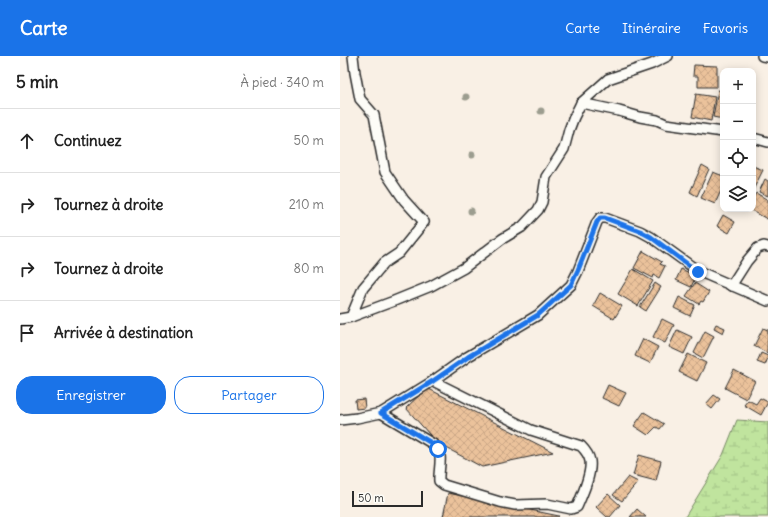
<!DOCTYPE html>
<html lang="fr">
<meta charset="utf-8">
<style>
:root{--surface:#fff;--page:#f6f6f6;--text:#222;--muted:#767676;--line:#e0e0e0;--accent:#1a73e8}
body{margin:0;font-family:Delius,sans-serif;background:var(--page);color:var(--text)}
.controls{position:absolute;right:12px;top:12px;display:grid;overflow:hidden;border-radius:8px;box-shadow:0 2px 10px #0003}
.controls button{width:36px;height:36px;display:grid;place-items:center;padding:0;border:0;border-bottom:1px solid var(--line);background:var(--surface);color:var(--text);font:20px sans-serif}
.scale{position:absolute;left:12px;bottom:10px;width:71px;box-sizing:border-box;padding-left:4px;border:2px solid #2b2b2b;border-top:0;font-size:11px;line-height:14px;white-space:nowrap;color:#2b2b2b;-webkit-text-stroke:3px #fdfcf7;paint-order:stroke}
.stop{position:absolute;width:12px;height:12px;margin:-9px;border:3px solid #1a73e8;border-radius:50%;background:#fff}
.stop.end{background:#1a73e8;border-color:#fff;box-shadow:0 1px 4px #0008}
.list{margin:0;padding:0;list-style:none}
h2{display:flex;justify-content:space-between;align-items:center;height:52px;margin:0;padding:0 16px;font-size:17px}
h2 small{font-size:13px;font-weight:400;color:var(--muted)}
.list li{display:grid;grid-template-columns:26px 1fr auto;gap:12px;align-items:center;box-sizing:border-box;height:64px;padding:0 16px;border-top:1px solid var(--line)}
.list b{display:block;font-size:15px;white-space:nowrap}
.list em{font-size:13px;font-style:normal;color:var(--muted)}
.actions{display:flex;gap:8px;padding:12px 16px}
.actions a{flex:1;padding:9px 0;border:1px solid var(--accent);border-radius:16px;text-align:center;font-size:14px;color:var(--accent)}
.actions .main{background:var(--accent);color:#fff}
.icon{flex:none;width:22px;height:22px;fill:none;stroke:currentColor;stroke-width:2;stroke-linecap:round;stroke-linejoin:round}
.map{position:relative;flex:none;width:428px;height:461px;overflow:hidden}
header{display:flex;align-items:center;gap:24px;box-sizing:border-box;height:56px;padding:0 20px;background:var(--accent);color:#fff}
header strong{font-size:19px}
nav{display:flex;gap:22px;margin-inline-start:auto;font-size:14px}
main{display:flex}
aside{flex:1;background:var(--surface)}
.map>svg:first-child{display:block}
.wetland{fill:url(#wetland-marsh);stroke:#768864}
.building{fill:url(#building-cross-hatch);stroke:#2b2b2b}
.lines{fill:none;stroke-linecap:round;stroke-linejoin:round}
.street-casing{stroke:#2b2b2b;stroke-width:12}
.street{stroke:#fdfcf7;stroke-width:9}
.tree{fill:#9c9d8f}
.route{stroke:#1a73e8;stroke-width:5}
</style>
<header>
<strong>Carte</strong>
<nav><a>Carte</a><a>Itinéraire</a><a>Favoris</a></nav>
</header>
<main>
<aside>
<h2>5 min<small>À pied · 340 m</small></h2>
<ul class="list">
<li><svg class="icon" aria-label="ahead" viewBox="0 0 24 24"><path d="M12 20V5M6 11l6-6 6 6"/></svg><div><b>Continuez</b></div><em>50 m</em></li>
<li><svg class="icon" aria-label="right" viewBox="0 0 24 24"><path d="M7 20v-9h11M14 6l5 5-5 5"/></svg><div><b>Tournez à droite</b></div><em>210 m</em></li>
<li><svg class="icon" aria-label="right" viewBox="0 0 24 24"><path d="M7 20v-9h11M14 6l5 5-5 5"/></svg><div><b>Tournez à droite</b></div><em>80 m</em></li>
<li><svg class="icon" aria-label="arrive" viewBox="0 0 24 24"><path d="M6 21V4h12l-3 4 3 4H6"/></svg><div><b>Arrivée à destination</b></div></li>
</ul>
<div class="actions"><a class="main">Enregistrer</a><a>Partager</a></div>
</aside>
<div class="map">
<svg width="428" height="461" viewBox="0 0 428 461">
<defs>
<pattern id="wetland-marsh" width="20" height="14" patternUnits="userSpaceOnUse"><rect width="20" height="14" fill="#c0e49e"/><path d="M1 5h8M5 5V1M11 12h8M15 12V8" fill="none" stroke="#a5c488"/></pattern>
<pattern id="building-cross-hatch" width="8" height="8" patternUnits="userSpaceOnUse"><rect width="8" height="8" fill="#ebc29b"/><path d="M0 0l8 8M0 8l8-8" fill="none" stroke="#caa786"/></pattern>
</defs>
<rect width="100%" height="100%" fill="#f9f0e5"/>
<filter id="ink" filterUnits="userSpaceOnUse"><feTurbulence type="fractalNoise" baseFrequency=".025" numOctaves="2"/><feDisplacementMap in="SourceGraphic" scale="8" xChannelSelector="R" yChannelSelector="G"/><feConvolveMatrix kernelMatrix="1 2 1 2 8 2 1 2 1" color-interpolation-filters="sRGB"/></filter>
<g filter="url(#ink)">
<polygon class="wetland" points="397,364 428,366 428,461 345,461 383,399"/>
<g class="building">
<polygon points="354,9 377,10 377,31 358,31 358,20 353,20"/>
<polygon points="378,34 383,35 383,63 373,61"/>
<polygon points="356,38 375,41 371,65 352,61"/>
<polygon points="362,109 369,113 357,140 350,136"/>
<polygon points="413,110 423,114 413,134"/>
<polygon points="373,116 383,120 383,130 375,148 361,142"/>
<polygon points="425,123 428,125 428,140 419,136"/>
<polygon points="416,137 428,144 428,161 427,163 409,153 413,153 413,143"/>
<polygon points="383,159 395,166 389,177 377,170"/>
<polygon points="303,195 322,206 320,208 325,210 319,222 314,219 313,222 294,212"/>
<polygon points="293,213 313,225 298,250 278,238"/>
<polygon points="341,213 356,220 351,231 336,224"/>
<polygon points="315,227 321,231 306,255 300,251"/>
<polygon points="355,227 369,236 363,246 361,245 359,248 346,240"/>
<polygon points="260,237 282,250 274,263 253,250"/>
<polygon points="339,241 355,249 350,260 334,252"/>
<polygon points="322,263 334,269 325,287 313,281"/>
<polygon points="376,268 385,272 383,277 374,272"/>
<polygon points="423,272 428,274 427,297 414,290"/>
<polygon points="337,274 352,281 344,298 329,291"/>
<polygon points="365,275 374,280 363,302 354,297"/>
<polygon points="303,283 318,291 310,307 295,300"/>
<polygon points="421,297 428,300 428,302 425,309 417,306"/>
<polygon points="348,298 366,307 357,325 339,316"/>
<polygon points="394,314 415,325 406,343 385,332"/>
<polygon points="268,329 286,337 279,350 262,342"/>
<polygon points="87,332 213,396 142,411 97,387 66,352"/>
<polygon points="374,339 380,343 372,353 366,348"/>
<polygon points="420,342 428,346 421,359 404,349 408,344 416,348"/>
<polygon points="24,343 25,352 16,353 15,344"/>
<polygon points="304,356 324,368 320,373 316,371 308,379 294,370"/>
<polygon points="299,399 321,405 316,425 293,419"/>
<polygon points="288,421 298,426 282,445 273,439"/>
<polygon points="108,437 219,460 218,461 103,461"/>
<polygon points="268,438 280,449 270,461 267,461 256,451"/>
<polygon points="297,453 306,461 290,461"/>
</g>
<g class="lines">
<g class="street-casing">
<g id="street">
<polyline points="422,0 428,1"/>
<polyline points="241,47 279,55 300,61 317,64 326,68 383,76"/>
<polyline points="413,82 428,86"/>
<polyline points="391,230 407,205 418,192 424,190 428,191"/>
<polyline points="11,261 23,232 29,225 44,207 59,197 84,166 64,144 45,116 34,59 20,43 15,17 13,0"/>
<polyline points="0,263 11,261 54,245 91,230 124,212 162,183 182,171 198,154 202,146 206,121 224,93 229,74 234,61 241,47 268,23 312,8 328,0"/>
<path d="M 41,357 L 93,388 C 94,390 96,391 98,393 C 103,400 98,416 99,425 L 104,429 L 160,446 L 175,449 L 207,448 L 231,453 L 237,451 C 242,439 252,418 250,405 C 249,399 245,394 241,390 L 191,374 L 93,325"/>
<polyline points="0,364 17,362 41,357 93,325 127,301 198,259 231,229 238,215 257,166 260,162 265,162 300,175 311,181 358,215 428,245"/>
</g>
</g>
<use href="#street" class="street"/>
</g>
<g class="tree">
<circle cx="126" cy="41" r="3.5"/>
<circle cx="201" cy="55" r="3.5"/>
<circle cx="132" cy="99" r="3.5"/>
<circle cx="131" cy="155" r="3.5"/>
</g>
</g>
<g class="lines" filter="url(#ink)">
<polyline class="route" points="98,393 93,388 41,357 93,325 128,301 198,259 231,229 238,214 257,166 260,162 265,162 300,175 311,181 358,216"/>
</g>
</svg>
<div class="controls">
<button>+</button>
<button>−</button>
<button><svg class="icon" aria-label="locate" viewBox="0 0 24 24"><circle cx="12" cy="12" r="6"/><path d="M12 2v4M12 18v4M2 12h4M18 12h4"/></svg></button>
<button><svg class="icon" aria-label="layers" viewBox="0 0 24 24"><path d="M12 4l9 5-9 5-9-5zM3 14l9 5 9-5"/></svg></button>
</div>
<div class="scale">50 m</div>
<div class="stop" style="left:98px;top:393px"></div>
<div class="stop end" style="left:358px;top:216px"></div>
</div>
</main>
